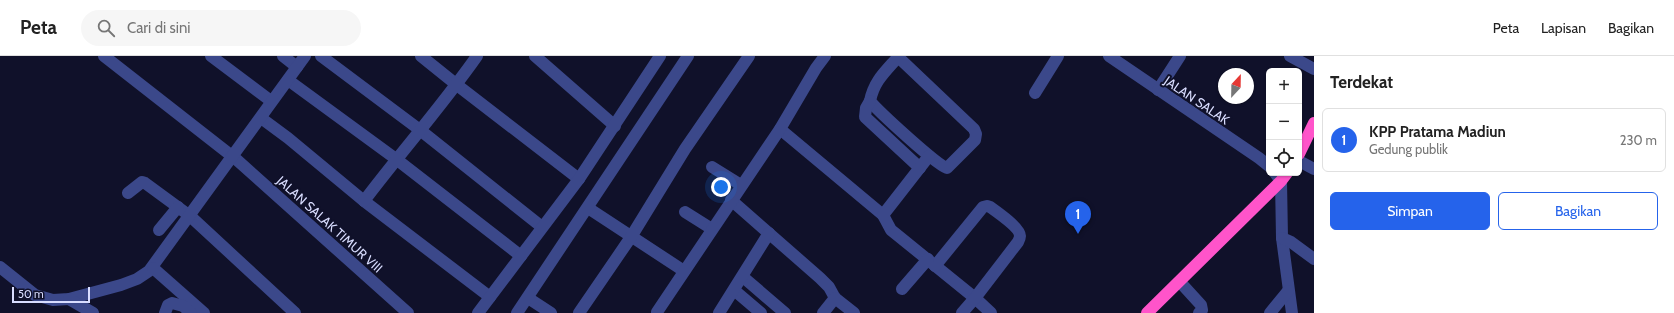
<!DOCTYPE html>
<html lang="id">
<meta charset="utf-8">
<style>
:root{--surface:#fff;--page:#f6f6f6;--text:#222;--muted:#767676;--line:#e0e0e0;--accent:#2563eb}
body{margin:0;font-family:Cabin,sans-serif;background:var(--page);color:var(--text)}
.controls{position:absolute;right:12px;top:12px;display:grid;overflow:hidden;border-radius:6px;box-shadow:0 1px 3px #0004}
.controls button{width:36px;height:36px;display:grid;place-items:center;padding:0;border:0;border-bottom:1px solid var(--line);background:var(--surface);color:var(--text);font:20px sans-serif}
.compass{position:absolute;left:1218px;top:12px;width:36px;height:36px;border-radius:50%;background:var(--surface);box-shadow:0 1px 3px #0004;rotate:22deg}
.scale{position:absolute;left:12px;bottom:10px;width:78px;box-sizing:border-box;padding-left:4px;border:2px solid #d9ddff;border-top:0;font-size:11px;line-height:14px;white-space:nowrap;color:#d9ddff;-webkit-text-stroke:3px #10112a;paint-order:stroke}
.you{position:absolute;left:721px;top:131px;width:14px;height:14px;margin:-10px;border:3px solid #fff;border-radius:50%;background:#1a73e8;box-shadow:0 0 0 6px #1a73e833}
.badge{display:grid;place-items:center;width:26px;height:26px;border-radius:50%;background:var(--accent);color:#fff;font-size:13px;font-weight:700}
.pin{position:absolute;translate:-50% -33px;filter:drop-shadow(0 1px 2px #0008)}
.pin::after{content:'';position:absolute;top:21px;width:14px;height:12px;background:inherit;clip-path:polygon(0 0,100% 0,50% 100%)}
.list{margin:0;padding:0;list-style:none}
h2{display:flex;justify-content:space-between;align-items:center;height:52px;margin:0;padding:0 16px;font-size:17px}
h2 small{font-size:13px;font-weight:400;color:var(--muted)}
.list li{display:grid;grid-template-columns:26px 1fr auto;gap:12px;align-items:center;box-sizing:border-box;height:64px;margin:0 8px 8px;padding:0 8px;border:1px solid var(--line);border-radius:6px}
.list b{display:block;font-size:15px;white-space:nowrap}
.list p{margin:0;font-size:13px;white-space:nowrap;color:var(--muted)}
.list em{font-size:13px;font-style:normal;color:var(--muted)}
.actions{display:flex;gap:8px;padding:12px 16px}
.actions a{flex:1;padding:9px 0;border:1px solid var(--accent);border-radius:6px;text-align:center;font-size:14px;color:var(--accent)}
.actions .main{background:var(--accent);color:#fff}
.icon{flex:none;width:22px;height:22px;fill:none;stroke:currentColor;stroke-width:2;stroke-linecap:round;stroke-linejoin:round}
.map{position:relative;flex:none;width:1314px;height:257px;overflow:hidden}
header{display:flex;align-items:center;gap:24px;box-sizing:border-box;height:56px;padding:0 20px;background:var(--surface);border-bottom:1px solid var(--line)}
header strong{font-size:19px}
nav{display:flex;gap:22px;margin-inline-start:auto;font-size:14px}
.search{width:280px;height:36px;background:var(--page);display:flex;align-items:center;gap:10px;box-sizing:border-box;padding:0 14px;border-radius:22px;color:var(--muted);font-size:15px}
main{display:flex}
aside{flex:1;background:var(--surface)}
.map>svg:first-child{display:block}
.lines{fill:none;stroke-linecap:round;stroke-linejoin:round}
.minor{stroke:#3b488a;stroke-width:12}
.highway{stroke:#ff54ca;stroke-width:12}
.labels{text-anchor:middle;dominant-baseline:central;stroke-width:4;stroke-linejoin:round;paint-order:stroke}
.street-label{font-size:13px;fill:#d9ddff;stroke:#10112a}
</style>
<header>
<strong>Peta</strong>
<div class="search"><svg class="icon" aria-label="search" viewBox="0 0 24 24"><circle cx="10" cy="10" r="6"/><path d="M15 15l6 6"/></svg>Cari di sini</div>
<nav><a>Peta</a><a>Lapisan</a><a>Bagikan</a></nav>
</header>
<main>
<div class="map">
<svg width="1314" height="257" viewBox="0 0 1314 257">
<rect width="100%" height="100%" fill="#10112a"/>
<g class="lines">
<g class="minor">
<polyline points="104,0 237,104 408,257"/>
<polyline points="211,0 271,45"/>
<polyline points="283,0 297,11"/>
<polyline points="321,0 420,74 542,171"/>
<polyline points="421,0 457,29 579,123"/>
<polyline points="535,0 615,70"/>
<path d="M 897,0 L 898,1 L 974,73 L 976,78 L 975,84 L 947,112 C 940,112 878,55 870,45 C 874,25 885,16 898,1"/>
<polyline points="1109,0 1259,102 1269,110"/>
<polyline points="1290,0 1314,13"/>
<polyline points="288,24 396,103 521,200"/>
<polyline points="1158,34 1180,0"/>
<polyline points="1035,37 1058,0"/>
<polyline points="870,45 866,52 865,61 920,112"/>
<polyline points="261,62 288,82 364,145 490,241"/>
<polyline points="780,73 883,159"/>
<polyline points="929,100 883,159 891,174 896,178 975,242 991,257"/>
<polyline points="1299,105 1314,113"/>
<polyline points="712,111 741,129"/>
<polyline points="1275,117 1281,125 1282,182 1292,257"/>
<polyline points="128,137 142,126 145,127 190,160 295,257"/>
<polyline points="731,144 820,222 829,231 835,242 854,257"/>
<path d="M 364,145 C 401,96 442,50 477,0"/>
<polyline points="588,152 684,215"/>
<polyline points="685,156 712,173"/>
<polyline points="159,174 178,151"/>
<polyline points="1282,182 1291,186 1314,203"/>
<path d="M 935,210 L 983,151 L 987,150 L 990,151 C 997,156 1020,172 1020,180 C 1020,182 1019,184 1018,186 L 975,242 L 962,257"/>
<polyline points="0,211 35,239 53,244 69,243 121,229 137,223 149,215 305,0"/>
<polyline points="153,212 204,257"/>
<polyline points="743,221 785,257"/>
<polyline points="1180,226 1201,249 1202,254 1199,257"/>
<polyline points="902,233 928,203"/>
<polyline points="734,234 761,257"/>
<polyline points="528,242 551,257"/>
<polyline points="69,243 93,257"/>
<polyline points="657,256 780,73 816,12 825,0"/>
<polyline points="165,257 168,249 172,247 183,250 191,257"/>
<polyline points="478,257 579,123 660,0"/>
<polyline points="517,257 688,0"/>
<polyline points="579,257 631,181 685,93 749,0"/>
<polyline points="719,257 769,177"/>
<polyline points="823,257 835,242"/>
<polyline points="1270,257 1288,235"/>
</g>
<g class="highway">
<polyline points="1299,98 1314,67"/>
<polyline points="1147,257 1281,125 1287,117"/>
</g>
</g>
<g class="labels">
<g class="street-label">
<text transform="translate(1197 44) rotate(34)">JALAN SALAK</text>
<text transform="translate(330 168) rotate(42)">JALAN SALAK TIMUR VIII</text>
</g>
</g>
</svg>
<div class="controls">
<button>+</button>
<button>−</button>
<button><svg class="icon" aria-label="locate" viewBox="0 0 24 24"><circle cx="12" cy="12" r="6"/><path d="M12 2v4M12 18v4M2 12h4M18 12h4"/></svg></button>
</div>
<svg class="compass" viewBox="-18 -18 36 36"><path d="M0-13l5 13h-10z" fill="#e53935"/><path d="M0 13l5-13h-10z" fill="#767676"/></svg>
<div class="scale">50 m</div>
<div class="you"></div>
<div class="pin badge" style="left:1078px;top:178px">1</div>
</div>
<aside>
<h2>Terdekat<small></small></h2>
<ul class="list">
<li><span class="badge">1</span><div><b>KPP Pratama Madiun</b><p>Gedung publik</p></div><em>230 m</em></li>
</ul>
<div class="actions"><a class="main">Simpan</a><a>Bagikan</a></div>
</aside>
</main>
